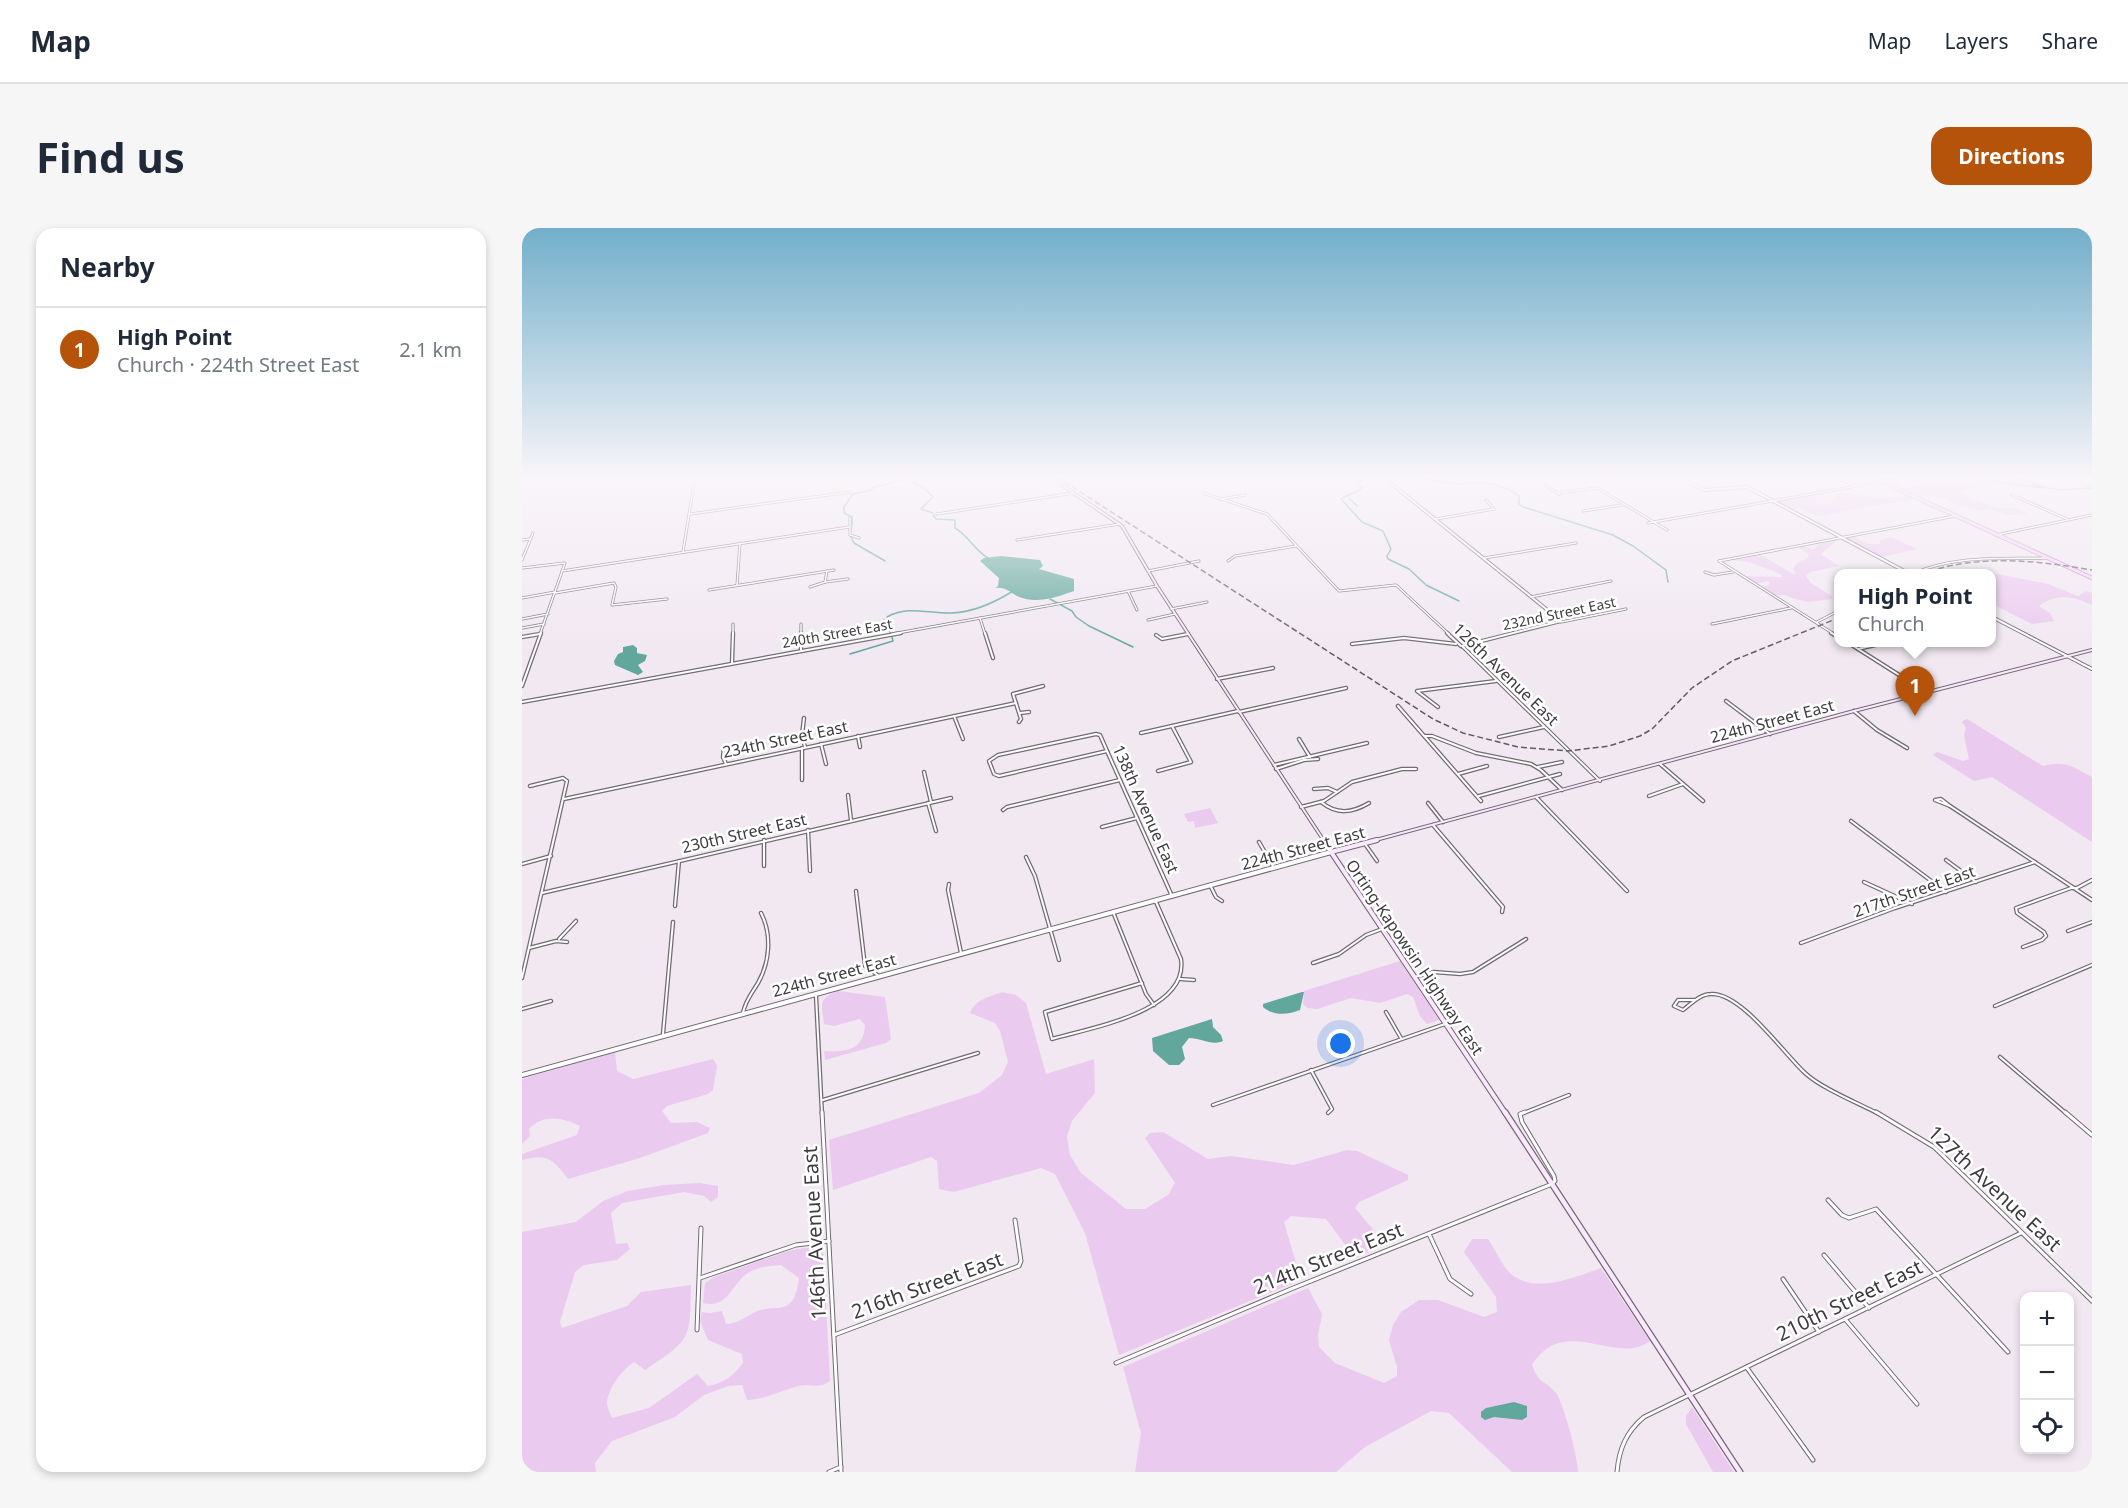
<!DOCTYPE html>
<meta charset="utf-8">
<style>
:root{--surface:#fff;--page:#f6f6f7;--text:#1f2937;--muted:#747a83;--line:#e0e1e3;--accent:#b45309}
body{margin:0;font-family:"Noto Sans",sans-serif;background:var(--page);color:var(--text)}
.controls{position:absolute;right:18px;bottom:18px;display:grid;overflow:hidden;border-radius:12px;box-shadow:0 3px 9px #0003}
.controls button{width:54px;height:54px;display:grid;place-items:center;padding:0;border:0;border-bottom:2px solid var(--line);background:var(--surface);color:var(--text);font:30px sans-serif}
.you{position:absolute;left:819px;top:816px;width:21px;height:21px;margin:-15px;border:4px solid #fff;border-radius:50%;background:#1a73e8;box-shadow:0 0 0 9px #1a73e833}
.badge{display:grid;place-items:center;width:39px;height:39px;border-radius:50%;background:var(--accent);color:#fff;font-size:20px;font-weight:700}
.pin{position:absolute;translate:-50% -50px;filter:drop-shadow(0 2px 3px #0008)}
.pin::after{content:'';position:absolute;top:32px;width:21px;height:18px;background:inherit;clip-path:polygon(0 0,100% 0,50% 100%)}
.popup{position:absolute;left:1312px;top:341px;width:162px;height:78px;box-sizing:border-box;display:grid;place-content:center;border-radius:12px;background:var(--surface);filter:drop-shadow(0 2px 4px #0005);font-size:20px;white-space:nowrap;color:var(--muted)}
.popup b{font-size:22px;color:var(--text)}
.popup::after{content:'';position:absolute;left:50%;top:100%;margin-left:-12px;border:12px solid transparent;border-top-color:var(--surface)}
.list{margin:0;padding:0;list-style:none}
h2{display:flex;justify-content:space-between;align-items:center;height:78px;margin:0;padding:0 24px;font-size:26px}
h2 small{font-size:20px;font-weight:400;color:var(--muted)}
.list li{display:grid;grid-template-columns:39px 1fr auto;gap:18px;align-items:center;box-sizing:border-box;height:84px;padding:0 24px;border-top:2px solid var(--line)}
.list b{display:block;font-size:22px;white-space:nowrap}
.list p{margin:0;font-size:20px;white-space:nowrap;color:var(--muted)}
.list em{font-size:20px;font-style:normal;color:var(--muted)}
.icon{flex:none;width:33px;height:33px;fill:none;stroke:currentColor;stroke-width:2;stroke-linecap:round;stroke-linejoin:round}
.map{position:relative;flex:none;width:1570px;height:1244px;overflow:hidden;border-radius:18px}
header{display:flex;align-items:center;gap:36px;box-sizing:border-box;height:84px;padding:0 30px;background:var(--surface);border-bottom:2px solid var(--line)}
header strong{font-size:28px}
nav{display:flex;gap:33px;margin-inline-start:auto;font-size:21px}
.intro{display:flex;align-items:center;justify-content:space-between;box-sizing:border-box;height:144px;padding:0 36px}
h1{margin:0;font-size:42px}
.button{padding:15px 27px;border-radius:18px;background:var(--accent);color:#fff;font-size:21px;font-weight:700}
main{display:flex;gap:36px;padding:0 36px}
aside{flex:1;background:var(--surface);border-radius:18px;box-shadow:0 3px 9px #0003}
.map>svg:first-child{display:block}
.green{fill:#ebcaef}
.water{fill:#61a79c}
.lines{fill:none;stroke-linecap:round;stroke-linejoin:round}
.stream{stroke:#61a79c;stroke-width:1.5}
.minor-far2-casing{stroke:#726b73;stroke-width:3}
.minor-far1-casing{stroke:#726b73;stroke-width:4.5}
.minor-casing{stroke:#726b73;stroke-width:5}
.tertiary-far1-casing{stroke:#726b73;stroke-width:4}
.tertiary-casing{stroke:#726b73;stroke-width:6}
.secondary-far2-casing{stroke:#726b73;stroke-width:4}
.secondary-far1-casing{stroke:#726b73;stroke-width:6}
.secondary-casing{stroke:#726b73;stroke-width:7}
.primary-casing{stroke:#b489ba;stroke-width:4.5}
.minor-far2{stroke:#fff;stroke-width:1.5}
.minor-far1{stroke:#fff;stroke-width:2}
.minor{stroke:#fff;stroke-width:3}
.tertiary-far1{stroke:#fff;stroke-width:2}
.tertiary{stroke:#fff;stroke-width:4}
.secondary-far2{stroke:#fce8fe;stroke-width:2}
.secondary-far1{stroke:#fce8fe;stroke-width:4}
.secondary{stroke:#fce8fe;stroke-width:4.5}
.primary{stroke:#f8d1fd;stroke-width:3}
.rail{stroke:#5f5b60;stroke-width:1.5;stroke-dasharray:6 3;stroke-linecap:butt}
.labels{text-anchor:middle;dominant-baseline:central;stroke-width:5;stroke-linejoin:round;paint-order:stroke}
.far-street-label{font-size:14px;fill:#3e3b3f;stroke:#fff}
.street-label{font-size:16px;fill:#3e3b3f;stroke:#fff}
.near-street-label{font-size:20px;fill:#3e3b3f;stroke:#fff}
</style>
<header>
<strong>Map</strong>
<nav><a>Map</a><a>Layers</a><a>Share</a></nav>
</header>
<div class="intro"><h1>Find us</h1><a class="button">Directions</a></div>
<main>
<aside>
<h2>Nearby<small></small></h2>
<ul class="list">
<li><span class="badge">1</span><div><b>High Point</b><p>Church · 224th Street East</p></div><em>2.1 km</em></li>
</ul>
</aside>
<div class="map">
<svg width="1570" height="1244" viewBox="0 0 1570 1244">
<rect width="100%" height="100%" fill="#f1e8f2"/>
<g class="green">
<polygon points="1398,249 1474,249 1483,254 1502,251 1521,259 1513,260 1518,263 1516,263 1490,258 1466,258 1436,264 1473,280 1492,280 1506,286 1485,287 1467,281 1458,283 1433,276 1425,270 1397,268 1379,261 1401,257"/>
<path d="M 1313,266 C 1330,264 1346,270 1363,270 C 1374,271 1382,264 1392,271 L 1295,288 L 1277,280 L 1269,281 L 1254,273 L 1288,268 L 1300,272 L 1314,270 Z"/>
<polygon points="1332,309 1346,316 1357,316 1359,312 1369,309 1395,321 1360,329 1325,310"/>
<path d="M 1317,311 L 1299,326 L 1317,338 L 1288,344 L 1284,348 L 1289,355 L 1311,369 L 1310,371 L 1287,374 L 1273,371 L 1263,367 L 1252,367 L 1240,360 L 1248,356 L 1246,353 L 1233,356 L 1220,348 L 1260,349 L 1259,346 L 1227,334 L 1210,332 L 1239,327 L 1271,346 L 1274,345 L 1271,341 C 1275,334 1277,333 1285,331 L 1287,326 L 1275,319 L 1282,318 L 1291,322 L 1297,316 Z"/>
<path d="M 1476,346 L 1526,356 L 1556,368 L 1564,363 L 1570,365 L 1570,377 C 1551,368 1535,365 1517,378 L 1528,385 L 1532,393 L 1510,396 L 1470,376 L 1470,347 Z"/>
<path d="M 1445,491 L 1521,538 C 1543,532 1550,538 1570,549 L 1570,614 L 1470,549 L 1452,553 L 1411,527 L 1415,524 L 1441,533 L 1447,531 L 1442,507 L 1444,500 L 1440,494 Z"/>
<polygon points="688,580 696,595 673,600 672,593 666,594 662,586"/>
<polygon points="878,733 917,792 905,796 898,788 891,769 885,766 858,775 829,770 795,781 786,780 781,776 782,763"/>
<path d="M 316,763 L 363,769 L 369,811 L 364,815 L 303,832 L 302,823 C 323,824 342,823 343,797 L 338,791 L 312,798 L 302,796 C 300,776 295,771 316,763 Z"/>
<path d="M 480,764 L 494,767 L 504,775 L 524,846 L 572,831 L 573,865 L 550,893 L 545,908 L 548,927 L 559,945 L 604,981 L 623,981 L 646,967 L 653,955 L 623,910 L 628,905 L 641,904 L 686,931 L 709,928 L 772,937 L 825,922 L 835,923 L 886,947 L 886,952 L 837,974 L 833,980 L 864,1017 L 833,1030 L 804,991 L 769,988 L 762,994 L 779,1052 L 597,1127 L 563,1005 L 533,946 L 519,940 L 432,964 L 417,961 L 415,933 L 409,929 L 311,962 L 307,912 L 457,865 L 480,847 L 486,834 L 478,803 L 473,795 L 448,785 C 454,771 467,769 480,764 Z"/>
<path d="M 93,824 L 95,843 L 111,851 L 191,831 L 195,838 L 191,862 L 186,866 L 145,878 L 140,883 L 149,895 L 175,894 L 188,900 L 186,905 L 118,930 L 46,951 C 31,932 26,925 0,932 L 0,926 L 55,907 L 58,898 C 42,890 21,885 7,901 L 8,908 L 0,916 L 0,851 Z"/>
<path d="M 178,955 L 196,958 L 196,969 L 189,974 L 182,968 L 162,964 L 100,975 L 89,985 L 94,1016 L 105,1015 L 108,1021 L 95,1032 L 62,1037 L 53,1044 L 38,1094 L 40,1100 L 105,1078 L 119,1064 L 169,1057 C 168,1113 169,1111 123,1142 L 112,1134 C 100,1141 86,1161 85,1175 C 85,1180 88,1185 90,1190 L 127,1180 L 175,1146 L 186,1158 C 202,1155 211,1148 221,1135 L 220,1126 L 186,1112 L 178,1093 L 180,1084 L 188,1085 L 200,1083 L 204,1096 C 219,1096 228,1083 243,1081 C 251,1079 260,1082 267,1076 C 275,1070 275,1059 277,1050 L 259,1037 C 247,1038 232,1039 222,1048 C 209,1060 203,1081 181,1075 L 183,1055 L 192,1049 L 266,1023 L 282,1020 L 301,1020 L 308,1153 C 295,1162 289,1155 276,1158 C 258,1163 244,1171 225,1172 L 220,1157 L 206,1158 L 182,1167 L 153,1189 L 90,1213 L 73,1235 L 74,1244 L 0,1244 L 0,1004 L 54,994 L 81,973 L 106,963 L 142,957 Z"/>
<path d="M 950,1011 L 966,1011 C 973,1021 980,1038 989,1046 C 1014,1067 1052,1049 1079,1040 L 1128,1113 C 1093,1139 1043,1085 1010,1137 C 1018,1158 1024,1152 1034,1165 C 1042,1176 1056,1230 1056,1244 L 990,1244 L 927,1185 L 909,1183 L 843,1219 L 814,1244 L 613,1244 L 619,1205 L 601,1139 L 786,1060 L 800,1086 L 796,1107 L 797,1119 L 813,1135 L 862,1155 L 875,1148 L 875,1139 L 867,1112 L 871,1097 L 879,1084 L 897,1072 L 916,1072 L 962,1089 L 975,1084 L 974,1069 L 942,1024 Z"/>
<polygon points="1170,1179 1212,1244 1191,1244 1164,1196 1164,1188"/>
</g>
<g class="water">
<path d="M 479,328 L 518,332 L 521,338 L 517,341 L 552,351 L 552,363 C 535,369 513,377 495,368 C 486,363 484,359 473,360 L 476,358 L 477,350 L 458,333 L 462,330 Z"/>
<polygon points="111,417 115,420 115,425 125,427 123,433 116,437 121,444 116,447 93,437 92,433 96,426 101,424 101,419"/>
<path d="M 780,764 L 782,764 L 778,782 C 766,787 751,788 741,779 L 741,776 Z"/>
<path d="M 690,791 L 691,799 L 699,807 L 701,813 C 690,818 679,810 667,810 L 660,819 L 663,831 L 657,837 L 647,837 L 631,823 L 630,810 Z"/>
<polygon points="992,1174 1005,1178 1005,1189 1000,1192 972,1189 963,1192 959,1189 959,1184 964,1180"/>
</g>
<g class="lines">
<g class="stream">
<polyline points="402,249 391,255 401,259 411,269 399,281 411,285"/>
<polyline points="888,249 935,256"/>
<polyline points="1088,249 1091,251"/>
<polyline points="1477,249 1500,251 1521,259"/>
<polyline points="1459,252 1534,261"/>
<path d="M 937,256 C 959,253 979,255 997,268 L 997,276 L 1001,279 L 1091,307 L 1111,318 L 1144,342 L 1146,354"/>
<polyline points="350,260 391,249"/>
<polyline points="1536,262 1570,260"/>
<polyline points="820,270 838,262 840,260 833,254 840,253 840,249"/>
<polyline points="827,270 835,278"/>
<polyline points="819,271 840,294 861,303 869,321 865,328 866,331 887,341 903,356"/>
<path d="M 411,287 L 414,291 L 433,292 L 433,300 C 447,308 452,322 466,330"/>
<polyline points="328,288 322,285 322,279 331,266 350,262"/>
<polyline points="330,288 330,297"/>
<polyline points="329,299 329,303"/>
<polyline points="329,309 332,315 363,333"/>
<polyline points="904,357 937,373"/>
<polyline points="528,371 550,383 554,389 567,398 611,419"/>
<path d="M 365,389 C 386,377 407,386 430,385 C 452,384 472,375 491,363"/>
<polyline points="362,392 369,406"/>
<polyline points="328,426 371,413 370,409"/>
</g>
<g class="minor-far2-casing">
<g id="minor-far2">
<polyline points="916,249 921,252"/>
<polyline points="1313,249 1334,258"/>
<polyline points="1543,249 1570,259"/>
<polyline points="531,251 546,249"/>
<polyline points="1358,253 1374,252 1379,249"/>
<polyline points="1023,257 1038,267"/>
<polyline points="681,265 745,286 817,363 874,357 927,406"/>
<polyline points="1036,265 1075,260 1145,302"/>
<polyline points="1490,267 1545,291"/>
<polyline points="699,271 723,267"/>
<polyline points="1061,283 1100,277"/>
<polyline points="168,286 328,264"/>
<polyline points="415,286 552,265"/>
<polyline points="328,290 328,307 337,310"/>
<polyline points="914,291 972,281 964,272"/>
<polyline points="1126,295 1357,254"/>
<polyline points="1474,307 1570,287"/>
<polyline points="0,312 8,311"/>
<polyline points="495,312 598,296"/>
<polyline points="161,324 173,249"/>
<polyline points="962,330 1054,315"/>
<polyline points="0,332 11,305"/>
<polyline points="706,333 713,328 774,318"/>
<polyline points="1197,333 1433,288"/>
<polyline points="1197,333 1312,406"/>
<polyline points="0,340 43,335 18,406"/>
<polyline points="40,343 327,299"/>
<polyline points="626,343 677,333"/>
<polyline points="1183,344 1192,347 1211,344"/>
<path d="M 1390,346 C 1433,327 1478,331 1525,330"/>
<polyline points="303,354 305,343"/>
<polyline points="215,357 218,315"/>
<polyline points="288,359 303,354 326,351"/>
<polyline points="187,362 312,342"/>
<polyline points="606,363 615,382"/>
<polyline points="33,365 92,355 94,359 90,377 145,371"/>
<polyline points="1009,369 1089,353"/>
<polyline points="0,370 33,364"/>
<polyline points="649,381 685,374"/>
<polyline points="458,390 463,406"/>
<polyline points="0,391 26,386"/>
<polyline points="626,392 653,386"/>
<polyline points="1039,394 1104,381"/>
<polyline points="1295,394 1316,383"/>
<polyline points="279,396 279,406"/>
<polyline points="1190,396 1269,380"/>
<polyline points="0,400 22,396"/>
<polyline points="211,406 211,396"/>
<polyline points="370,406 635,358"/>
</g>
</g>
<g class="minor-far1-casing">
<g id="minor-far1">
<polyline points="279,405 279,422"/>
<polyline points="463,405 471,430"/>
<polyline points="925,405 939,418"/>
<polyline points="1309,405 1316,409"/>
<polyline points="634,407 640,411 666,406"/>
<polyline points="0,409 18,406"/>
<polyline points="1325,414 1404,464"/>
<polyline points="830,416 882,410 934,416"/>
<polyline points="1336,421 1366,414"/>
<polyline points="210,435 211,405"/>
<polyline points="695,451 751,440"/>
<polyline points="0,458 19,405"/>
<polyline points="1204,473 1248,506"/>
<polyline points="0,474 379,405"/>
<polyline points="876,478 959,573"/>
<polyline points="916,479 895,463 974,453"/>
<polyline points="1332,483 1355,502 1385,520"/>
<polyline points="717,484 824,460"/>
<polyline points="498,485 507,484"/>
<polyline points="432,488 441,511"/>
<polyline points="282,490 280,507 283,519"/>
<polyline points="497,494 499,491 491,466 521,458"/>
<polyline points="619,505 716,483"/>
<polygon points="574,506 578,507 585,523 477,548 472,546 467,533 476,527"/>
<polyline points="336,508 338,519"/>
<polyline points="903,508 910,508 954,525 1009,536 1019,542 1040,562"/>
<polyline points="977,509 1022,499"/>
<polyline points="777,511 788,529"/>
<polyline points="299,516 304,536"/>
<polyline points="202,519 201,529 204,536"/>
<polyline points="280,520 280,552"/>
<polyline points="585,523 650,668"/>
<polyline points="1138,536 1181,573"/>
<polyline points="752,537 845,515"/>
<polyline points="1016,539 1040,534"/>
<polyline points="754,541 782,532 796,531"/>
<polyline points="636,543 669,534 650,498"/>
<polyline points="402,544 409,574"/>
<polyline points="936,546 965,538"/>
<polyline points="792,561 806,560 815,564"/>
<polyline points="326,567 329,592"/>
<polyline points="957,568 1038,546"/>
<polyline points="1127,568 1161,556"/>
<polyline points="1014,569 1105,663"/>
<polyline points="42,571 494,475"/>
<polygon points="1419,571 1428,578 1413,572"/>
<path d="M 799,574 C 815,587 830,585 847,575"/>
<polyline points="406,575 414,603"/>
<polyline points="906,575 921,594"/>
<polyline points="1428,578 1570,672"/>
<polyline points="779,579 802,573 830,554 880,541 894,541"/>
<polyline points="481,582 485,579 598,552"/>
<polyline points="1329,593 1424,664"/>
<polyline points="911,597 981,679 980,684"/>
<polyline points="580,599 615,590"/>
<polyline points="286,602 288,643"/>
<polyline points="242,612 242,638"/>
<polyline points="737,614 752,640"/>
<polyline points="843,616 855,633"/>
<polyline points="504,629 513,648 537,732"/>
<polyline points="1424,632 1454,654"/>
<polyline points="0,636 29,628"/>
<polyline points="1342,654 1390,676"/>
<polyline points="427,656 426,662 439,725"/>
<polyline points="688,657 694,669 700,673"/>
<polyline points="334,663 343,738 357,748"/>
<polyline points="20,665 429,570"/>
<polyline points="153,678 157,633"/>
<polyline points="591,684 624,766 632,777"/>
<polyline points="1546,703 1570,694"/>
<polyline points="37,711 54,693"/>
<polyline points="1279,715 1373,680 1513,634"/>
<polyline points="1501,719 1520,712 1524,708 1522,704 1495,685 1494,680 1549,660 1555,660 1570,652"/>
<polyline points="7,720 34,713 45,714"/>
<polyline points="791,735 817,726 844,707 860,701"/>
<polyline points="892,749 912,744 938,746 951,744 1004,711"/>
<polyline points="0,750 45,553 41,550 8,558"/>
<polyline points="658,751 672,752"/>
<path d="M 620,755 L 523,784 L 530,811 C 567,800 667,784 659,731 L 634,674"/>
<polyline points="294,768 300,886"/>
<path d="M 1173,772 L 1156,772 L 1152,778 L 1161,782 C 1169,776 1178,766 1189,766 C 1219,764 1262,826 1283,845 C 1299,860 1336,875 1357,886"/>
<polyline points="1473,778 1570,737"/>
<polyline points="0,781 29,773"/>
<polyline points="864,784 879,810"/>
<path d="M 221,785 C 223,773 230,765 236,755 C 248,734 250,706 239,685"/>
<polyline points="141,806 151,694"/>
<polyline points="1478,829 1545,886"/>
<polyline points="789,842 810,881 806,885"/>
<polyline points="301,872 456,825"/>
<polyline points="691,877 923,796"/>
<polyline points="999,886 1047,867"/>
</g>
</g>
<g class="minor-casing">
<g id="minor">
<polyline points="300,884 319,1244"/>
<polyline points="1354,884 1412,919 1570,1073"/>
<polyline points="1543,884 1570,907"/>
<polyline points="1306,972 1320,987 1327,990 1354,981 1486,1124"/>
<polyline points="907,1006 928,1051 949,1066"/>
<polyline points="1302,1027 1347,1080"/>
<polyline points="178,1050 274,1017 307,1013"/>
<polyline points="1261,1051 1297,1104"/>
<polyline points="1323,1091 1395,1176"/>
<polyline points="175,1102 179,1000"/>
<polyline points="312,1107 497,1038 499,1033 493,992"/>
<polyline points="594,1135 769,1061 1030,956 1033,953 1032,948 1000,894 998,886 1003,884"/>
<polyline points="1225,1140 1291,1232"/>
<polyline points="307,1244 319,1239"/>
<path d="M 1095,1244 C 1097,1221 1104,1204 1122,1189 L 1499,1005"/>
</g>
</g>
<g class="tertiary-far1-casing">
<g id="tertiary-far1">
<polyline points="861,249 1039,393 940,418 1078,553"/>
<polyline points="1156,249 1182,262 1225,259 1388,346"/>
<polyline points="1470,389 1570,441"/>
</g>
</g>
<g class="tertiary-casing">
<polyline id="tertiary" points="0,847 809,624"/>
</g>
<g class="secondary-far2-casing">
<g id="secondary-far2">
<polyline points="528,249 600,298 635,358 802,613"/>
<polyline points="850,613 1332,483 1570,422"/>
</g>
</g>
<g class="secondary-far1-casing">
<g id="secondary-far1">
<polyline points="801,612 984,886"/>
<polyline points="809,624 855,612"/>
</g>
</g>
<g class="secondary-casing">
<polyline id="secondary" points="983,884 1218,1244"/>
</g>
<g class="primary-casing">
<polyline id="primary" points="1349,249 1570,350"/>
</g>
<use href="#minor-far2" class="minor-far2"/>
<use href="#minor-far1" class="minor-far1"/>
<use href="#minor" class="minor"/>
<use href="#tertiary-far1" class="tertiary-far1"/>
<use href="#tertiary" class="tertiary"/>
<use href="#secondary-far2" class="secondary-far2"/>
<use href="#secondary-far1" class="secondary-far1"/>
<use href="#secondary" class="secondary"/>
<use href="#primary" class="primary"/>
<g class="rail">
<polyline points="535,249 911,491 941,505 996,519 1046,523 1087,518 1118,508 1130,501 1170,460 1210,433 1316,390"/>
<path d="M 1399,346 C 1456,326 1511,332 1570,342"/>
</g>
</g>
<linearGradient id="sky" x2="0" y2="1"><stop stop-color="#72afca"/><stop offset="0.59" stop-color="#f9f5f9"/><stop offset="1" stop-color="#f9f5f9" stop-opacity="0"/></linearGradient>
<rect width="1570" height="423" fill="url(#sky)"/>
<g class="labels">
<g class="far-street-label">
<text transform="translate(1037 385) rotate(-12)">232nd Street East</text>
<text transform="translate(315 405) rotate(-10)">240th Street East</text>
</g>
<g class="street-label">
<text transform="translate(984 446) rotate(44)">126th Avenue East</text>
<text transform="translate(1250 493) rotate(-15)">224th Street East</text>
<text transform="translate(263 511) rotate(-12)">234th Street East</text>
<text transform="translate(624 581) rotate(66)">138th Avenue East</text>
<text transform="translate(222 605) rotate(-13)">230th Street East</text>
<text transform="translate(781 620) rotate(-15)">224th Street East</text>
<text transform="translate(1392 663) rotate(-19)">217th Street East</text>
<text transform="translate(893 729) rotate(56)">Orting-Kapowsin Highway East</text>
<text transform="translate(312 747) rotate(-15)">224th Street East</text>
</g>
<g class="near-street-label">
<text transform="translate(1473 960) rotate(43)">127th Avenue East</text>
<text transform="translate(292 1005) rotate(-93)">146th Avenue East</text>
<text transform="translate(806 1030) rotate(-22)">214th Street East</text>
<text transform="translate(405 1057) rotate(-20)">216th Street East</text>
<text transform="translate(1327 1072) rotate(-26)">210th Street East</text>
</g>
</g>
</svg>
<div class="controls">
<button>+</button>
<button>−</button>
<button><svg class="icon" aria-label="locate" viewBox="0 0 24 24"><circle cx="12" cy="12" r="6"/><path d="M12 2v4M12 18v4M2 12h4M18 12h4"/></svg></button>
</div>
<div class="you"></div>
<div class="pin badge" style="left:1393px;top:488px">1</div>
<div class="popup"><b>High Point</b>Church</div>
</div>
</main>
